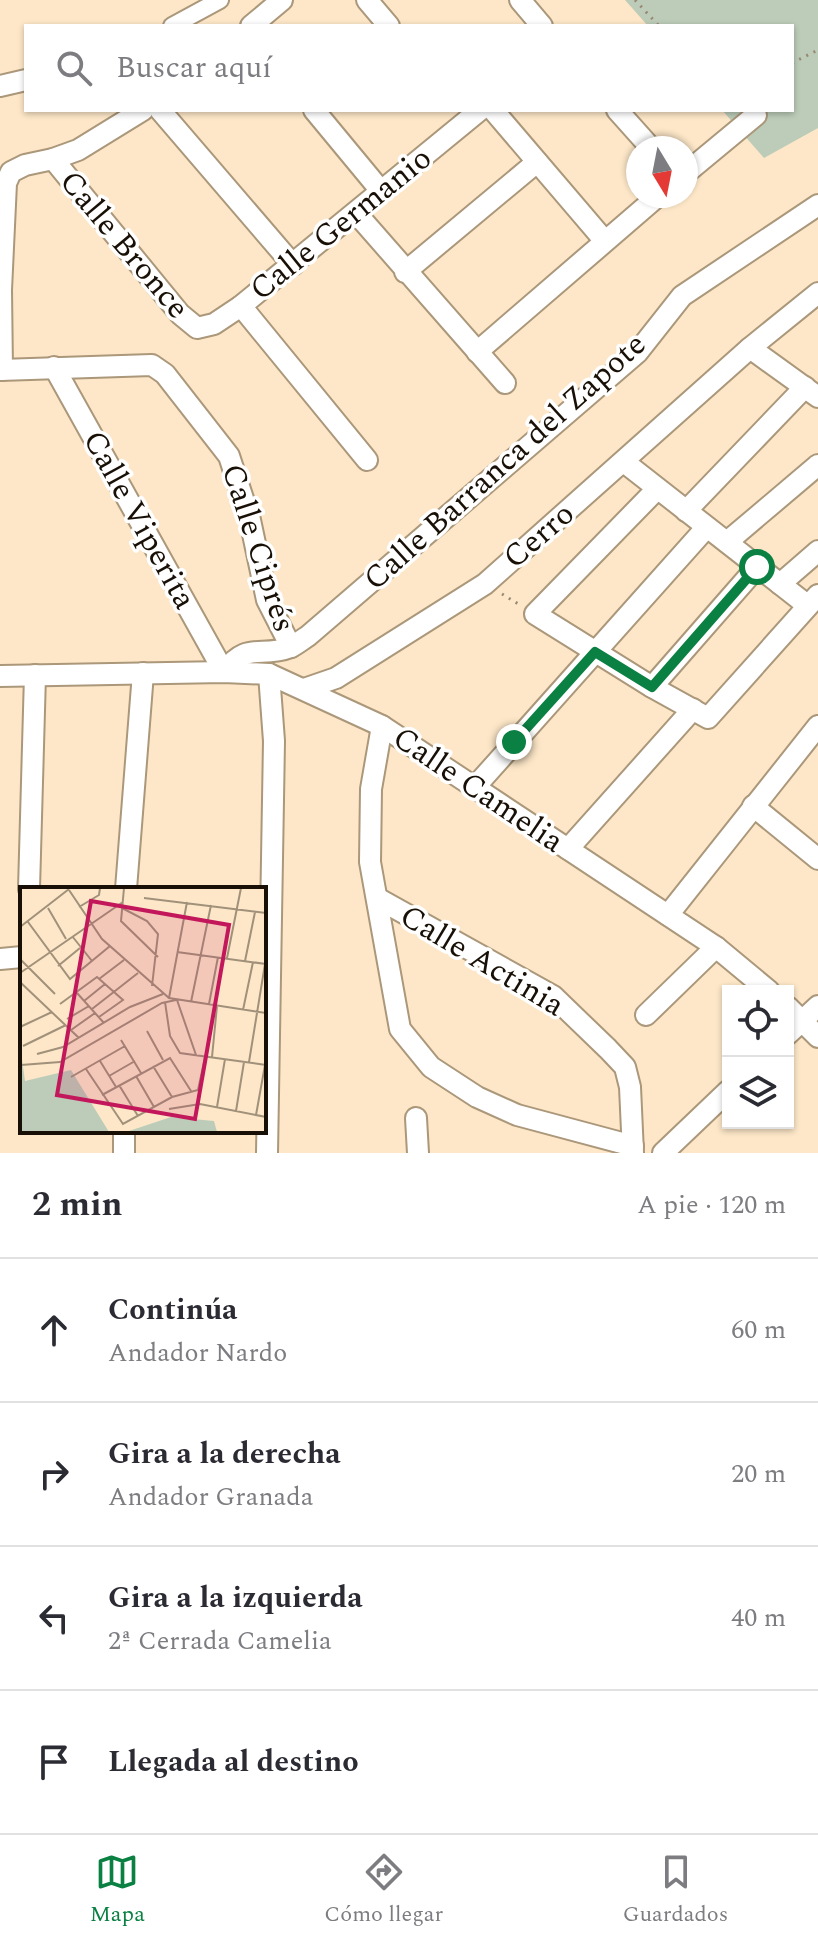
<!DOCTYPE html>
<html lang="es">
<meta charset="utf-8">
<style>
:root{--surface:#fff;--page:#f7f7f7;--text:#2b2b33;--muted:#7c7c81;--line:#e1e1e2;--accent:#0b8043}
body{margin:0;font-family:Spectral,serif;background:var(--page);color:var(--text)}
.controls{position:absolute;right:24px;bottom:24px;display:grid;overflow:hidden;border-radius:0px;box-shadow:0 2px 6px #0004}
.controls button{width:72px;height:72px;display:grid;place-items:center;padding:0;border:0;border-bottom:2px solid var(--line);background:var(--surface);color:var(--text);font:40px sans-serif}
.compass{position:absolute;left:626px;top:136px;width:72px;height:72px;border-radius:50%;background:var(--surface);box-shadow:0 2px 6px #0004;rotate:170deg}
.stop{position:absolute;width:24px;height:24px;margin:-18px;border:6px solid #0b8043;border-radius:50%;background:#fff}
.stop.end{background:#0b8043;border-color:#fff;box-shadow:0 2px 8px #0008}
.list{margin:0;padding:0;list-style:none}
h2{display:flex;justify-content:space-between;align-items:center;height:104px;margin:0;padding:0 32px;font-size:34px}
h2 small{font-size:26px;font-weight:400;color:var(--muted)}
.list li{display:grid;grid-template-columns:52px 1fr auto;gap:24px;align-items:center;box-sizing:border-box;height:144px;padding:0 32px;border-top:2px solid var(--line)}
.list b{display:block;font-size:30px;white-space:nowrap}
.list p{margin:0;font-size:26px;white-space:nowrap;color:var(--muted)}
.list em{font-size:26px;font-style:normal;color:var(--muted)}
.icon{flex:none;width:44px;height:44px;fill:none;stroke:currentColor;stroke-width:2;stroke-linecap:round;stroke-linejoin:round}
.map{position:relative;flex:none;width:818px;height:1153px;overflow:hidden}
.search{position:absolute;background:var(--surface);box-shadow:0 2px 6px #0004;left:24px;right:24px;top:24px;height:88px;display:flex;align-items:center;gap:20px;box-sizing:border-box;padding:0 28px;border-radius:0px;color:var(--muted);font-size:30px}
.sheet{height:680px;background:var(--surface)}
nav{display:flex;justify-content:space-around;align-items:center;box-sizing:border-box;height:112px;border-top:2px solid var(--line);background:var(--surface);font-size:22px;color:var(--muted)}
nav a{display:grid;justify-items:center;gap:4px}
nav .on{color:var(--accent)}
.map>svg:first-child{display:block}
.green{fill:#bcccb8}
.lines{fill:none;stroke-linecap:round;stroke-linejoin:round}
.pedestrian-casing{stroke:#ab977a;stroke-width:20}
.minor-casing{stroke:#ab977a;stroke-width:24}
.path{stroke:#998973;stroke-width:3;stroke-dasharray:2 6;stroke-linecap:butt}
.pedestrian{stroke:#fff;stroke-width:16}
.minor{stroke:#fff;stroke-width:20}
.route{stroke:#0b8043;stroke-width:10}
.labels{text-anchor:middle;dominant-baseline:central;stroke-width:7;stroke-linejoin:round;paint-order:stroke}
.street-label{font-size:32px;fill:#181006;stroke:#fff}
.inset-road{fill:none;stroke:#a1917a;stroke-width:2}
.view{fill:#c2185b;fill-opacity:0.15;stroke:#c2185b;stroke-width:4}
.inset-edge{fill:none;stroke:#181006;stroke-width:4}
</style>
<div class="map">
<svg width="818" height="1153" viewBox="0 0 818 1153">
<rect width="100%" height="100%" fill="#fde7c8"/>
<polygon class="green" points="625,0 818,0 818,128 764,158 722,110 792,110 792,26 648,26"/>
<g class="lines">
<g class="pedestrian-casing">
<polyline id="pedestrian" points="172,26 220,0"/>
</g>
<g class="minor-casing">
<g id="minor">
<polyline points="367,0 389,26"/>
<polyline points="520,0 542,26"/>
<polyline points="251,26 282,0"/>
<polyline points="0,86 26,80"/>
<polyline points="160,110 293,265"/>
<polyline points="314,110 381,191"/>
<polyline points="493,110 604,240"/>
<polyline points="617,110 651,148"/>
<polyline points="53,159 180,314 197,328 214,324 241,306 480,110"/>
<polyline points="686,173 756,115"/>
<polyline points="356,213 505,383"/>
<polyline points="405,272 537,162"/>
<polyline points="241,306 367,460"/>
<polyline points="750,348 818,397"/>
<polyline points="477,352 658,196"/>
<polyline points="54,367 224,672"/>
<polyline points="0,370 152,365 165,374 229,456 250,520 267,600 291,647"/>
<polyline points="2,370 1,290 6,183 11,172 25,165 53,159 78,150 143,110"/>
<polyline points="624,462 807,605"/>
<polyline points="657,489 535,614 652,687 708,718 818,595"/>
<polyline points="686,511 805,387"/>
<polyline points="727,542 818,465"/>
<polyline points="780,584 818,551"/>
<path d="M 224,672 C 248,640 260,659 291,647 C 297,644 303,639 308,636 L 637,353 L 682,296 L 818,205"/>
<polyline points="0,676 224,672 269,674 382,726 716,947 769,991"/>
<polyline points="652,687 757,567"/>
<polyline points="304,689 336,678 485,584 750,348 818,293"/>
<polyline points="382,726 371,789 370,862 400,1029 431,1067 477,1097 517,1115 633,1146"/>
<polyline points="474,788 706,528"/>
<polyline points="753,806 818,859"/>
<polyline points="568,849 693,709"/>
<polyline points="29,889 35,675"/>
<polyline points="126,889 143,673"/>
<polyline points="377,898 553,996 608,1049 625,1067 630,1087 633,1153"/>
<polyline points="668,915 818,726"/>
<polyline points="0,959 22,957"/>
<polyline points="788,1007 818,1037"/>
<polyline points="646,1015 716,947"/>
<polyline points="788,1034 818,1006"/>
<polyline points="416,1118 418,1153"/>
<polyline points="124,1131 124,1153"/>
<polyline points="267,1153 274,741 269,674"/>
<polyline points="663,1153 728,1091"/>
</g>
</g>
<g class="path">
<polyline points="635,0 659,26"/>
<polyline points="792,63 818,50"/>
<polyline points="502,594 520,605"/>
</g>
<use href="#pedestrian" class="pedestrian"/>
<use href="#minor" class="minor"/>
</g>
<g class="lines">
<polyline class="route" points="514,742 595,652 652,687 757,567"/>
</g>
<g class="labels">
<g class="street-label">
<text transform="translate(341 224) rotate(-39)">Calle Germanio</text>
<text transform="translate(124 245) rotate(50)">Calle Bronce</text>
<text transform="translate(505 462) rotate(-42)">Calle Barranca del Zapote</text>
<text transform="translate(139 520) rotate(61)">Calle Viperita</text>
<text transform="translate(539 536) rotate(-41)">Cerro</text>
<text transform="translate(258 548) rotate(72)">Calle Ciprés</text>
<text transform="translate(478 790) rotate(34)">Calle Camelia</text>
<text transform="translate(482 961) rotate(31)">Calle Actinia</text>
</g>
</g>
<g transform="translate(20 887)">
<rect width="246" height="246" fill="#fde7c8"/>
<path d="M 0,158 L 5,194 L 51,183 L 89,245 L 0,245 ZM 151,230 L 194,234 L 197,245 L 106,245 Z" fill="#bcccb8"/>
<path class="inset-road" d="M 104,1 L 101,34 L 138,70M 49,3 L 82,52 L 149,111 L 246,126M 124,11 L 246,26M 59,20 L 79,8 L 80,1M 28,21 L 46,52M 102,21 L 127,34 L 138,47 L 132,99M 8,35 L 50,92 L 90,59M 0,40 L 49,2M 52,49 L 72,74M 157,65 L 246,77M 207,71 L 221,1M 0,72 L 35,107M 225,74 L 235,25M 38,79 L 60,61M 0,86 L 103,15M 79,92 L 104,73M 0,95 L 59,151M 57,106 L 84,136M 149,111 L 167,15M 157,113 L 176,168M 64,114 L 85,97M 145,115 L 150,149 L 160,166 L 246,178M 171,115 L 191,18M 40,117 L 77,90 L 103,113 L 79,130M 189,117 L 198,70M 72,122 L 118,86M 223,123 L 233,75M 47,132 L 69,119M 0,140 L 32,125M 51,143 L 75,126M 127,144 L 143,173M 101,153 L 121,186M 3,159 L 46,138M 17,167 L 43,160 L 110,120 L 143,107M 192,170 L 197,119M 80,174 L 96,200M 229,175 L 245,77M 1,178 L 40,175 L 142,116 L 156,113M 133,179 L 152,210M 66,182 L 103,237 L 152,210 L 178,203 L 185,170M 89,189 L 115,174M 116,189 L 134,220M 51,190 L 105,159M 99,198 L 118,229M 82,208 L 150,171 L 171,204M 197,220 L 205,172M 149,222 L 180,217 L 246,230M 216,224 L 224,175M 236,228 L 245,178"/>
<path class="view" d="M 71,14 L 209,38 L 175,232 L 37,208 Z"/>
<rect width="246" height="246" class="inset-edge"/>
</g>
</svg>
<div class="controls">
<button><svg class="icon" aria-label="locate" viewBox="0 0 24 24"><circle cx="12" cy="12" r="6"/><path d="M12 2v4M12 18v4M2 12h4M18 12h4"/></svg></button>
<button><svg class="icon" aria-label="layers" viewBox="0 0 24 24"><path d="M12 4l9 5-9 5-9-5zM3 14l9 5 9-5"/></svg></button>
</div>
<svg class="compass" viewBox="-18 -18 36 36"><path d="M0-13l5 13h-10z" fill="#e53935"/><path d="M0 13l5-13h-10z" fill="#7c7c81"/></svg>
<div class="stop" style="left:757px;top:567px"></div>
<div class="stop end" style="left:514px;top:742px"></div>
<div class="search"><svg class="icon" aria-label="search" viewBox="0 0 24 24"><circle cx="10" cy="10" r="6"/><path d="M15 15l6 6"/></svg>Buscar aquí</div>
</div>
<section class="sheet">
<h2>2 min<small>A pie · 120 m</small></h2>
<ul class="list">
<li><svg class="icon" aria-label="ahead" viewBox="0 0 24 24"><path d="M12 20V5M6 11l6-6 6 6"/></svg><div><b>Continúa</b><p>Andador Nardo</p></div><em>60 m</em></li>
<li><svg class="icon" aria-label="right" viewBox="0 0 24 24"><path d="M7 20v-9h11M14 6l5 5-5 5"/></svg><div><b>Gira a la derecha</b><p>Andador Granada</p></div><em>20 m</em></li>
<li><svg class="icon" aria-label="left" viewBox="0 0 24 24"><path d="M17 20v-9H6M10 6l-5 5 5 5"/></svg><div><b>Gira a la izquierda</b><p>2ª Cerrada Camelia</p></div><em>40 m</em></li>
<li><svg class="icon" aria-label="arrive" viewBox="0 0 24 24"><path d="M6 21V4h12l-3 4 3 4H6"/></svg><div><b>Llegada al destino</b></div></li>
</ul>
</section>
<nav>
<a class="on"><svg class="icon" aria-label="map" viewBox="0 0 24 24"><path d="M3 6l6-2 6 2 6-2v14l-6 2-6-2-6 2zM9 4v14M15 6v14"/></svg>Mapa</a>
<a><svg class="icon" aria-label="directions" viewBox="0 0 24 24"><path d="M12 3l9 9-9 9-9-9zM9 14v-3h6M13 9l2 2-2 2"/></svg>Cómo llegar</a>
<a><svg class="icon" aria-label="saved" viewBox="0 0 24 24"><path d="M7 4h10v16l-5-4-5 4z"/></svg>Guardados</a>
</nav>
